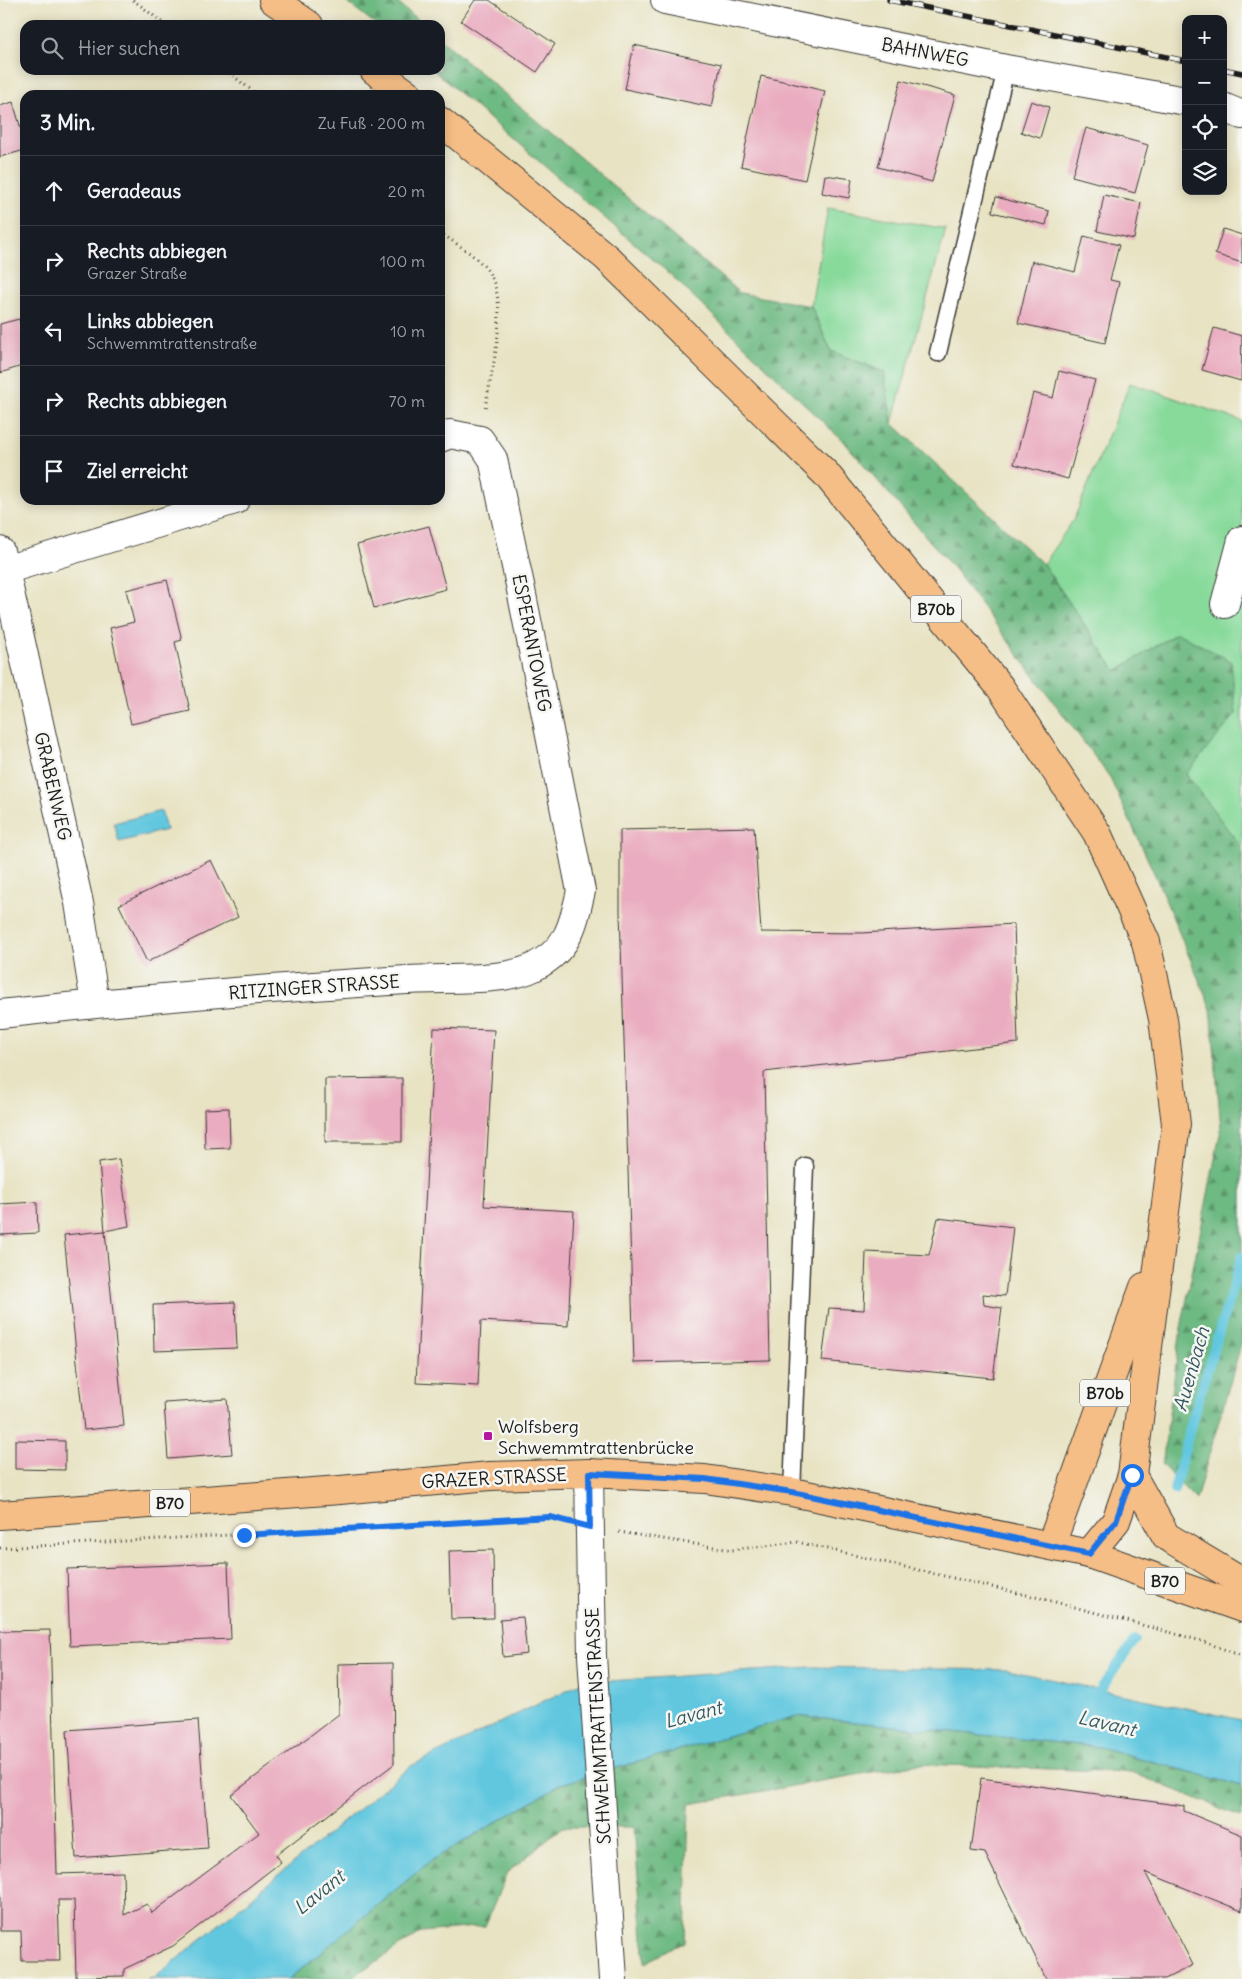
<!DOCTYPE html>
<html lang="de">
<meta charset="utf-8">
<style>
:root{--surface:#171b24;--page:#242831;--text:#f1f3f6;--muted:#9ea1a6;--line:#363941}
body{margin:0;font-family:Delius,sans-serif;background:var(--page);color:var(--text)}
.controls{position:absolute;right:15px;top:15px;display:grid;overflow:hidden;border-radius:10px;box-shadow:0 2px 12px #0003}
.controls button{width:45px;height:45px;display:grid;place-items:center;padding:0;border:0;border-bottom:1px solid var(--line);background:var(--surface);color:var(--text);font:25px sans-serif}
.stop{position:absolute;width:15px;height:15px;margin:-11px;border:4px solid #1a73e8;border-radius:50%;background:#fff}
.stop.end{background:#1a73e8;border-color:#fff;box-shadow:0 1px 5px #0008}
.list{margin:0;padding:0;list-style:none}
h2{display:flex;justify-content:space-between;align-items:center;height:65px;margin:0;padding:0 20px;font-size:21px}
h2 small{font-size:16px;font-weight:400;color:var(--muted)}
.list li{display:grid;grid-template-columns:32px 1fr auto;gap:15px;align-items:center;box-sizing:border-box;height:70px;padding:0 20px;border-top:1px solid var(--line)}
.list b{display:block;font-size:19px;white-space:nowrap}
.list p{margin:0;font-size:16px;white-space:nowrap;color:var(--muted)}
.list em{font-size:16px;font-style:normal;color:var(--muted)}
.icon{flex:none;width:28px;height:28px;fill:none;stroke:currentColor;stroke-width:2;stroke-linecap:round;stroke-linejoin:round}
.map{position:relative;flex:none;width:1242px;height:1979px;overflow:hidden}
.search{position:absolute;background:var(--surface);box-shadow:0 2px 12px #0003;left:20px;top:20px;width:425px;height:55px;display:flex;align-items:center;gap:12px;box-sizing:border-box;padding:0 18px;border-radius:15px;color:var(--muted);font-size:19px}
.panel{position:absolute;background:var(--surface);box-shadow:0 2px 12px #0003;left:20px;top:90px;width:425px;height:415px;border-radius:15px}
.map>svg:first-child{display:block}
.grass{fill:#88da9b;stroke:#527b5c}
.forest{fill:url(#forest-firs);stroke:#456b50}
.water{fill:#61c7df;stroke:#3e727e}
.lines{fill:none;stroke-linecap:round;stroke-linejoin:round}
.stream{stroke:#61c7df;stroke-width:10}
.building{fill:#eaacc0}
.lane-casing{stroke:#3b3a35;stroke-width:19}
.street-casing{stroke:#3b3a35;stroke-width:30}
.primary-casing{stroke:#3b3a35;stroke-width:30}
.path{stroke:#3b3a35;stroke-width:3;stroke-dasharray:1 4;stroke-linecap:butt}
.lane{stroke:#fff;stroke-width:16}
.street{stroke:#fff;stroke-width:28}
.primary{stroke:#f6be87;stroke-width:28}
.rail-casing{stroke:#1c1c1c;stroke-width:5.5}
.rail{stroke:#f6f6f2;stroke-width:4;stroke-dasharray:11;stroke-linecap:butt}
.route{stroke:#1a73e8;stroke-width:6}
.poi-dot{fill:#b5179e;stroke:#f6f6f2;stroke-width:2}
.labels{text-anchor:middle;dominant-baseline:central;stroke-width:5;stroke-linejoin:round;paint-order:stroke}
.shield{fill:#f6f6f2;stroke:#5d5d5c;stroke-width:1}
.shield-label{font-size:16px;font-weight:bold;fill:#1c1c1c}
.street-label{font-size:18px;fill:#1c1c1c;stroke:#f6f6f2}
.poi-label{font-size:18px;fill:#1c1c1c;stroke:#f6f6f2;text-anchor:start}
.water-label{font-size:19px;font-style:italic;fill:#345860;stroke:#f6f6f2}
</style>
<div class="map">
<svg width="1242" height="1979" viewBox="0 0 1242 1979">
<defs>
<pattern id="forest-firs" width="22" height="20" patternUnits="userSpaceOnUse" patternTransform="scale(1.25)"><rect width="22" height="20" fill="#6eba83"/><path d="M5 1l3.5 6h-7zM16 11l3.5 6h-7z" fill="#5a966a"/></pattern>
</defs>
<rect width="100%" height="100%" fill="#f6f6f2"/>
<filter id="ink" filterUnits="userSpaceOnUse"><feTurbulence type="fractalNoise" baseFrequency=".02" numOctaves="2"/><feDisplacementMap in="SourceGraphic" scale="10" xChannelSelector="R" yChannelSelector="G"/><feConvolveMatrix kernelMatrix="1 2 1 2 8 2 1 2 1" color-interpolation-filters="sRGB"/></filter>
<filter id="wash" filterUnits="userSpaceOnUse"><feTurbulence type="fractalNoise" baseFrequency=".0096" numOctaves="4" result="noise"/><feDisplacementMap in="SourceGraphic" scale="20" xChannelSelector="R" yChannelSelector="G"/><feGaussianBlur stdDeviation="1.12" result="paint"/><feColorMatrix in="noise" values="0 0 0 0 0 0 0 0 0 0 0 0 0 0 0 0 0 1.4 0 .05"/><feComposite in="paint" operator="in"/></filter>
<g filter="url(#wash)">
<rect width="100%" height="100%" fill="#e8e3c3"/>
<g class="grass">
<polygon points="828,208 946,229 892,423 884,372 831,351 811,306"/>
<polygon points="1130,383 1242,421 1242,849 1185,774 1236,714 1177,633 1116,671 1043,564 1074,519"/>
</g>
<g class="forest">
<polygon points="344,0 394,0 424,25 377,25"/>
<polygon points="440,39 740,293 811,306 831,351 884,372 892,423 1043,564 1116,671 1177,633 1231,661 1236,714 1186,774 1242,848 1242,1341 1196,1500 1162,1465 1181,1328 1221,1129 1211,1009 1155,875 1109,776 955,570 846,444 671,275 433,70 440,70"/>
<polygon points="797,1716 1099,1747 1242,1786 1242,1817 1131,1772 919,1764 689,1804 685,1942 645,1963 634,1827 563,1827 507,1873 485,1926 422,1932 349,1979 289,1979 429,1862 561,1784"/>
</g>
<g class="water">
<polygon points="161,811 166,830 119,842 114,823"/>
<polygon points="811,1667 1007,1670 1242,1720 1242,1786 1099,1747 797,1716 561,1784 429,1862 289,1979 147,1979 154,1978 411,1766 581,1683"/>
</g>
<g class="lines">
<g class="stream">
<polyline points="1174,1490 1194,1414 1242,1257"/>
<polyline points="1093,1700 1135,1640"/>
</g>
</g>
<g id="blocks">
<g class="building">
<polygon points="475,0 489,0 555,44 537,72 461,21"/>
<polygon points="634,45 721,64 712,107 625,89"/>
<polygon points="761,76 825,91 805,180 741,166"/>
<polygon points="901,80 955,95 932,182 878,167"/>
<polygon points="1031,101 1049,107 1040,138 1021,132"/>
<polygon points="13,102 25,142 25,150 0,157 0,106"/>
<polygon points="1086,128 1148,145 1135,193 1072,176"/>
<polygon points="825,175 852,179 849,198 822,193"/>
<polygon points="1104,195 1141,203 1134,239 1097,231"/>
<polygon points="996,197 1049,211 1046,225 992,212"/>
<polygon points="1223,229 1242,235 1242,263 1215,254"/>
<polygon points="1084,236 1119,245 1110,280 1119,282 1105,343 1018,323 1032,261 1075,272"/>
<polygon points="19,319 25,341 25,365 0,373 0,324"/>
<polygon points="1214,328 1242,336 1241,381 1202,370"/>
<polygon points="1059,371 1095,380 1068,479 1014,464 1033,393 1053,398"/>
<polygon points="429,526 446,589 374,608 357,545"/>
<polygon points="167,580 182,640 175,642 190,711 131,724 110,628 134,622 126,590"/>
<polygon points="754,827 761,932 862,933 1014,924 1018,1043 764,1072 770,1360 634,1363 620,911 620,830"/>
<polygon points="211,860 238,917 147,962 119,905"/>
<polygon points="434,1028 494,1030 484,1206 574,1211 568,1326 481,1321 478,1386 416,1383"/>
<polygon points="402,1078 402,1142 325,1142 325,1079"/>
<polygon points="229,1108 230,1148 205,1149 204,1109"/>
<polygon points="119,1159 129,1226 105,1231 99,1162"/>
<polygon points="37,1202 38,1233 0,1235 0,1204"/>
<polygon points="938,1218 1013,1227 1005,1296 983,1294 984,1305 1002,1308 993,1378 822,1361 829,1308 864,1310 866,1252 929,1255"/>
<polygon points="105,1231 124,1426 84,1430 64,1235"/>
<polygon points="235,1302 237,1348 154,1351 153,1305"/>
<polygon points="227,1399 232,1454 168,1459 164,1403"/>
<polygon points="15,1440 65,1441 65,1470 15,1469"/>
<polygon points="493,1550 494,1618 451,1619 449,1551"/>
<polygon points="228,1563 231,1639 70,1646 67,1569"/>
<polygon points="523,1617 527,1654 503,1657 500,1619"/>
<polygon points="50,1630 57,1874 123,1872 124,1915 147,1904 152,1913 259,1833 231,1795 339,1714 338,1664 393,1663 394,1764 276,1855 281,1862 173,1946 124,1969 124,1976 76,1977 74,1900 58,1900 60,1961 22,1961 21,1931 0,1931 0,1631"/>
<polygon points="198,1720 208,1848 76,1858 67,1730"/>
<polygon points="981,1778 1184,1806 1184,1811 1242,1835 1242,1911 1145,1872 1193,1965 1165,1979 1046,1979 985,1853 971,1851"/>
</g>
</g>
</g>
<g filter="url(#ink)">
<use href="#blocks" fill-opacity="0" stroke="#3b3a35" stroke-width="1"/>
<g class="lines">
<g class="lane-casing">
<g id="lane">
<polyline points="938,353 1006,69"/>
<polyline points="792,1492 805,1166"/>
</g>
</g>
<g class="street-casing">
<g id="street">
<polyline points="665,0 1006,69 1186,101"/>
<polyline points="1223,107 1242,115"/>
<polyline points="0,551 5,570 235,500"/>
<polyline points="5,570 79,903 95,1003"/>
<polyline points="1225,604 1242,540"/>
<path d="M 0,1014 C 135,999 271,988 407,980 C 442,977 503,983 534,967 C 569,949 573,925 581,891 L 520,585 L 493,459 L 480,440 L 450,434 L 440,438"/>
<polyline points="589,1473 592,1656 613,1979"/>
</g>
</g>
<g class="primary-casing">
<g id="primary">
<polyline points="273,0 309,25"/>
<polyline points="374,70 409,95"/>
<polyline points="440,121 607,258 826,474 1000,687 1097,833 1146,942 1163,1019 1176,1124 1132,1475 1116,1521 1089,1554"/>
<polyline points="1132,1475 1166,1536 1242,1582"/>
<polyline points="0,1515 340,1490 490,1476 589,1473 705,1479 792,1492 1089,1554 1242,1608"/>
<polyline points="1051,1545 1144,1287"/>
</g>
</g>
<g class="path">
<polyline points="133,0 166,25"/>
<polyline points="225,70 258,95"/>
<path d="M 440,232 C 454,243 471,252 483,265 C 514,297 491,370 485,409"/>
<polyline points="619,1532 732,1550 797,1542 1044,1599 1202,1641 1242,1656"/>
<polyline points="0,1548 550,1517 559,1519"/>
</g>
<use href="#lane" class="lane"/>
<use href="#street" class="street"/>
<use href="#primary" class="primary"/>
<g class="rail-casing">
<g id="rail">
<polyline points="889,0 1186,61"/>
<polyline points="1223,69 1242,73"/>
</g>
</g>
<use href="#rail" class="rail"/>
</g>
</g>
<g class="lines" filter="url(#ink)">
<polyline class="route" points="244,1535 550,1517 590,1527 589,1473 705,1479 792,1492 1089,1554 1116,1521 1132,1475"/>
</g>
<rect class="poi-dot" x="483" y="1431" width="10" height="10" rx="2.5"/>
<g class="labels">
<g class="shield">
<rect x="911" y="595.5" width="50" height="27" rx="4"/>
<rect x="1080" y="1379.5" width="50" height="27" rx="4"/>
<rect x="150" y="1489.5" width="40" height="27" rx="4"/>
<rect x="1145" y="1567.5" width="40" height="27" rx="4"/>
</g>
<g class="shield-label">
<text x="936" y="609">B70b</text>
<text x="1105" y="1393">B70b</text>
<text x="170" y="1503">B70</text>
<text x="1165" y="1581">B70</text>
</g>
<g class="street-label">
<text transform="translate(925 52) rotate(11)">BAHNWEG</text>
<text transform="translate(532 643) rotate(79)">ESPERANTOWEG</text>
<text transform="translate(53 786) rotate(77)">GRABENWEG</text>
<text transform="translate(314 987) rotate(-4)">RITZINGER STRASSE</text>
<text transform="translate(494 1478) rotate(-3)">GRAZER STRASSE</text>
<text transform="translate(598 1726) rotate(-93)">SCHWEMMTRATTENSTRASSE</text>
</g>
<g class="poi-label">
<text x="498" y="1426">Wolfsberg<tspan x="498" dy="21">Schwemmtrattenbrücke</tspan></text>
</g>
<g class="water-label">
<text transform="translate(1191 1369) rotate(-74)">Auenbach</text>
<text transform="translate(693 1714) rotate(-15)">Lavant</text>
<text transform="translate(1107 1723) rotate(13)">Lavant</text>
<text transform="translate(319 1892) rotate(-39)">Lavant</text>
</g>
</g>
</svg>
<div class="controls">
<button>+</button>
<button>−</button>
<button><svg class="icon" aria-label="locate" viewBox="0 0 24 24"><circle cx="12" cy="12" r="6"/><path d="M12 2v4M12 18v4M2 12h4M18 12h4"/></svg></button>
<button><svg class="icon" aria-label="layers" viewBox="0 0 24 24"><path d="M12 4l9 5-9 5-9-5zM3 14l9 5 9-5"/></svg></button>
</div>
<div class="stop" style="left:1132px;top:1475px"></div>
<div class="stop end" style="left:244px;top:1535px"></div>
<div class="search"><svg class="icon" aria-label="search" viewBox="0 0 24 24"><circle cx="10" cy="10" r="6"/><path d="M15 15l6 6"/></svg>Hier suchen</div>
<section class="panel">
<h2>3 Min.<small>Zu Fuß · 200 m</small></h2>
<ul class="list">
<li><svg class="icon" aria-label="ahead" viewBox="0 0 24 24"><path d="M12 20V5M6 11l6-6 6 6"/></svg><div><b>Geradeaus</b></div><em>20 m</em></li>
<li><svg class="icon" aria-label="right" viewBox="0 0 24 24"><path d="M7 20v-9h11M14 6l5 5-5 5"/></svg><div><b>Rechts abbiegen</b><p>Grazer Straße</p></div><em>100 m</em></li>
<li><svg class="icon" aria-label="left" viewBox="0 0 24 24"><path d="M17 20v-9H6M10 6l-5 5 5 5"/></svg><div><b>Links abbiegen</b><p>Schwemmtrattenstraße</p></div><em>10 m</em></li>
<li><svg class="icon" aria-label="right" viewBox="0 0 24 24"><path d="M7 20v-9h11M14 6l5 5-5 5"/></svg><div><b>Rechts abbiegen</b></div><em>70 m</em></li>
<li><svg class="icon" aria-label="arrive" viewBox="0 0 24 24"><path d="M6 21V4h12l-3 4 3 4H6"/></svg><div><b>Ziel erreicht</b></div></li>
</ul>
</section>
</div>
